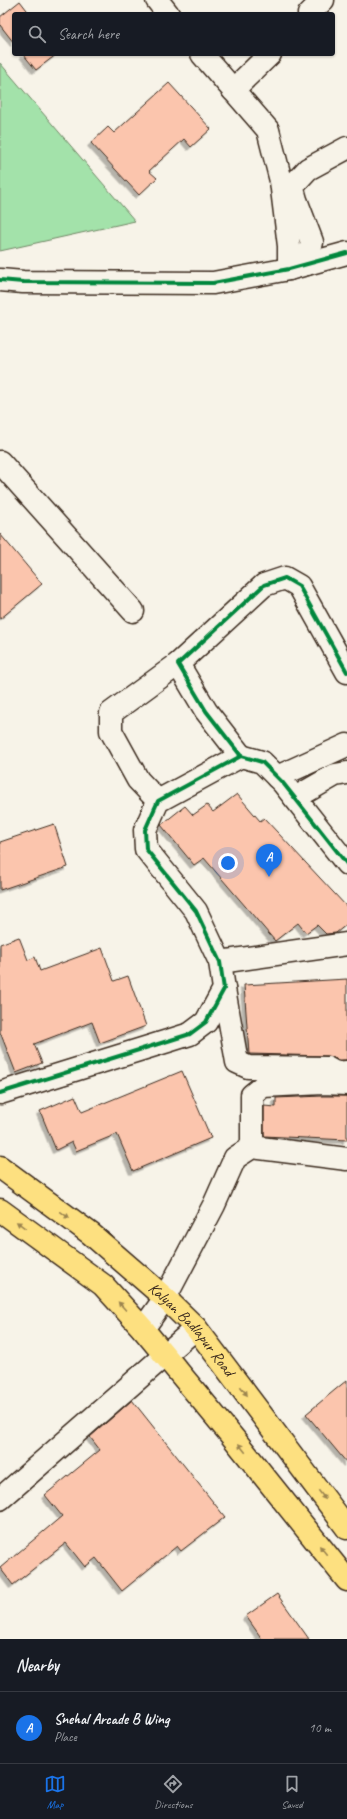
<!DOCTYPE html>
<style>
:root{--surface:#171b24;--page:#242831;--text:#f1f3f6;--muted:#9ea1a6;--line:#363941;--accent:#1a73e8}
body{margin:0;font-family:Caveat,sans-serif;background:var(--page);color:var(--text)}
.you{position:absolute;left:228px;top:863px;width:14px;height:14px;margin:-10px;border:3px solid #fff;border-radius:50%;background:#1a73e8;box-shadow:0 0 0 6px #1a73e833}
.badge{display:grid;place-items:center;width:26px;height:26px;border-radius:50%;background:var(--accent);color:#fff;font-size:13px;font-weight:700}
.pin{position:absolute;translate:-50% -33px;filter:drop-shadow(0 1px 2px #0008)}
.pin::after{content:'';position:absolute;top:21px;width:14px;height:12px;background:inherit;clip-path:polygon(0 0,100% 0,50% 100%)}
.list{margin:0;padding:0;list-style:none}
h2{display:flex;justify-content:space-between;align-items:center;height:52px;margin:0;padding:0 16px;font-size:17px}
h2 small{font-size:13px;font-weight:400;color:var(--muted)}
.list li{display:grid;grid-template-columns:26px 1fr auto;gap:12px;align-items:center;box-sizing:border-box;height:72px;padding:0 16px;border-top:1px solid var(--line)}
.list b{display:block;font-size:15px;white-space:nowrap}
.list p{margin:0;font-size:13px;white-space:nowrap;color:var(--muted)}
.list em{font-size:13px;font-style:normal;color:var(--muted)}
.icon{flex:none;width:22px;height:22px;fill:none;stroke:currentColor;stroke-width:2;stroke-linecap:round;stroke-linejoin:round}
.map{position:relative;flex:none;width:347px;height:1639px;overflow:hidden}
.search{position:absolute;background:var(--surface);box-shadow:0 1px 3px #0004;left:12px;right:12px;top:12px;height:44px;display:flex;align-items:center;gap:10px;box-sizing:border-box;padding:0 14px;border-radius:4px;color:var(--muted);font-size:15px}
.sheet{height:124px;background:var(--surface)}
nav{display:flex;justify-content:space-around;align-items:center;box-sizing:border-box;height:56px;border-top:1px solid var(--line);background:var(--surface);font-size:11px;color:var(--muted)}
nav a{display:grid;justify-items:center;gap:2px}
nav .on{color:var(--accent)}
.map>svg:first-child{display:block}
.green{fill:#a3e2aa;stroke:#6f8664}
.building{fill:#fbc5ad;stroke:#3b2a1e;filter:url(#shadow)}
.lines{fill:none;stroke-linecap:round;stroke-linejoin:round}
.minor-casing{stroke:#3b2a1e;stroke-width:25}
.major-casing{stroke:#3b2a1e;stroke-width:25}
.minor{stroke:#f7f3e8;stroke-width:22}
.major{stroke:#fde080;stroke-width:22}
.cycleway-casing{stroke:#f7f3e8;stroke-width:6}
.cycleway{stroke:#00873e;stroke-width:4}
.oneway{fill:#9c854f}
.labels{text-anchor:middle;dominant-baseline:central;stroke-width:3;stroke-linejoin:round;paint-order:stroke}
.street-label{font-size:16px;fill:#3b2a1e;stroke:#f7f3e8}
</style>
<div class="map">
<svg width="347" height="1639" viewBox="0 0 347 1639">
<defs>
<filter id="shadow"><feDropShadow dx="-3.5" dy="3.5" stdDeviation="0" flood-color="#0004"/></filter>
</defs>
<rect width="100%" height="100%" fill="#f7f3e8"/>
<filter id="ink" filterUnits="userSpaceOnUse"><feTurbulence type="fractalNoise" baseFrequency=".025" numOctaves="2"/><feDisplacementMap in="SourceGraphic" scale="8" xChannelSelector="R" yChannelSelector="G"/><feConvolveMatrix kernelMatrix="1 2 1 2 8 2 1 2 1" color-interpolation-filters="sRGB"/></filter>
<g filter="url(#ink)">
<polygon class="green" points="0,63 135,221 0,251"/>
<g class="building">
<polygon points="20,1 30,14 14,14 14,43 0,25 0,17"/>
<polygon points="23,54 57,54 36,70"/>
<polygon points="169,83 211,129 191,147 184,139 149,171 157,178 139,195 91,143 108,127 114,133"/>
<polygon points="0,534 42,584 0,619"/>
<polygon points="237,794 260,821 264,818 347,907 347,924 336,933 326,934 317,925 306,933 298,923 275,941 204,858 194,865 161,825 185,806 193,815 207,805 213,812"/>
<polygon points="54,824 68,867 0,890 0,842"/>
<polygon points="19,937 28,960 35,957 40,971 102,948 114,981 128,976 146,1026 100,1043 92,1022 34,1044 42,1063 16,1073 0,1032 0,944"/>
<polygon points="347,979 347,1060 339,1060 327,1056 249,1054 244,985"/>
<polygon points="182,1071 211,1138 133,1171 117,1134 76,1151 72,1142 56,1150 40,1111 75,1096 82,1112"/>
<polygon points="323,1096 347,1096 347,1140 264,1136 264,1106 276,1107 276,1098"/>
<polygon points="347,1380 347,1463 306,1414"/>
<polygon points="132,1400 225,1517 181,1551 177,1546 122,1591 96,1558 85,1567 66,1543 13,1585 0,1568 62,1516 45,1495 100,1450 90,1437"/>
<polygon points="277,1594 309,1639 262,1639 246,1616"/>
</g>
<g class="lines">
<g class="minor-casing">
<g id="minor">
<polyline points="157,0 168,14"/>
<polyline points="309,14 323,0"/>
<polyline points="202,54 268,130 281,181 289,246 289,269"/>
<polyline points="233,90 270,54"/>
<polyline points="307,264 312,242 296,200 293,189 294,184 308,169 347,148"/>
<polyline points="0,280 23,282 213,283 289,269 347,253"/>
<polyline points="0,462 133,611"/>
<polyline points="241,756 206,711 178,664 264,585 285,578 299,586 347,672"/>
<polyline points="277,777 347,745"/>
<polyline points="295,798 335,775 347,773"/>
<polyline points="158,801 138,780 111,731 111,713 178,664"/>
<polyline points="220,962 347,944"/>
<polyline points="224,989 237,1062 248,1067 327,1068 336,1073 347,1072"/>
<polyline points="0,1093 171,1040 190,1034 206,1022 224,989 220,962 196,911 146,849 145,830 158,801 241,756 262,762 283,783 347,864"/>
<polyline points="252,1147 252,1095 263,1086 323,1083 347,1084"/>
<polyline points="143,1329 165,1298 214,1205 235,1158 252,1147 347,1159"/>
<polyline points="0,1499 196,1328"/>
</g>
</g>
<g class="major-casing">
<g id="major">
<path id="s1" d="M 0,1167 L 91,1234 L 165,1298 L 196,1328 L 347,1528"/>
<polyline points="0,1210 103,1285 143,1329 235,1440 347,1580"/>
</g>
</g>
<use href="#minor" class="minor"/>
<use href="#major" class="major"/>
<g class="cycleway-casing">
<g id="cycleway">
<polyline points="0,280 23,282 213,283 289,269 347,253"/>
<polyline points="241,756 206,711 178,664 264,585 285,578 299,586 347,672"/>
<polyline points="0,1093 171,1040 190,1034 206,1022 224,989 220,962 196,911 146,849 145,830 158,801 241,756 262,762 283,783 347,864"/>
</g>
</g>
<use href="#cycleway" class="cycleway"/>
</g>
<defs><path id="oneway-solid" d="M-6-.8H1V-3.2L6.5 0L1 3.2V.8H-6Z"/></defs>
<g class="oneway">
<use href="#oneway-solid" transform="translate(65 1215) rotate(36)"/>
<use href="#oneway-solid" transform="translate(21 1225) rotate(-144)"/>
<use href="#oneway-solid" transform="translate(122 1306) rotate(-132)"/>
<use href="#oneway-solid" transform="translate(244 1391) rotate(53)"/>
<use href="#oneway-solid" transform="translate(242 1448) rotate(-128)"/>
<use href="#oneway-solid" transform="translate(322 1495) rotate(53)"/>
<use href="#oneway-solid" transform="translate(323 1550) rotate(-128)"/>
</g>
</g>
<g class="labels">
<g class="street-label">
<text stroke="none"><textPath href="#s1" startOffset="252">Kalyan Badlapur Road</textPath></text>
</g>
</g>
</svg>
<div class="you"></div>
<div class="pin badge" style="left:269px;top:877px">A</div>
<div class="search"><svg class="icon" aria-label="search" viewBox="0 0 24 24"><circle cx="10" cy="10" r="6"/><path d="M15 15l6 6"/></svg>Search here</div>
</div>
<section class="sheet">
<h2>Nearby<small></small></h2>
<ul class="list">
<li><span class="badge">A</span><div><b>Snehal Arcade B Wing</b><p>Place</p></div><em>10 m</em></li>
</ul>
</section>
<nav>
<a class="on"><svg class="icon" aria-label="map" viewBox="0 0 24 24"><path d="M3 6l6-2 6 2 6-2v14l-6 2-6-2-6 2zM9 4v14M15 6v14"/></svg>Map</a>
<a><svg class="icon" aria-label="directions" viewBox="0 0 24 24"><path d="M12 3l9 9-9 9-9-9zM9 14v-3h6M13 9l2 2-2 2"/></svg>Directions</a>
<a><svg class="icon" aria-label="saved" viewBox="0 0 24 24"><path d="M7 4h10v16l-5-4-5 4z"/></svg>Saved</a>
</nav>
